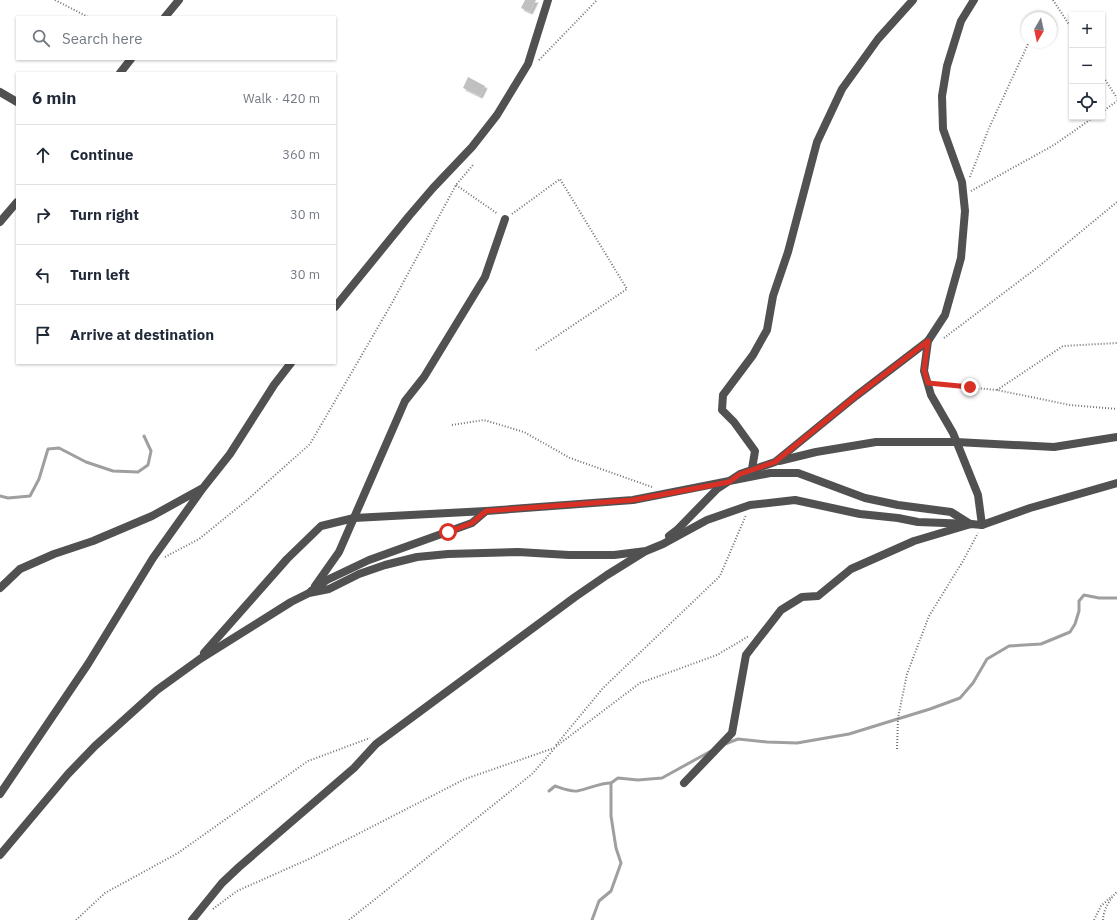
<!DOCTYPE html>
<meta charset="utf-8">
<style>
:root{--surface:#fff;--page:#f2f2f3;--text:#1f2937;--muted:#747a83;--line:#e0e1e3}
body{margin:0;font-family:"IBM Plex Sans",sans-serif;background:var(--page);color:var(--text)}
.controls{position:absolute;right:12px;top:12px;display:grid;overflow:hidden;border-radius:0px;box-shadow:0 1px 3px #0004}
.controls button{width:36px;height:36px;display:grid;place-items:center;padding:0;border:0;border-bottom:1px solid var(--line);background:var(--surface);color:var(--text);font:20px sans-serif}
.compass{position:absolute;left:1021px;top:12px;width:36px;height:36px;border-radius:50%;background:var(--surface);box-shadow:0 1px 3px #0004;rotate:189deg}
.stop{position:absolute;width:12px;height:12px;margin:-9px;border:3px solid #d93025;border-radius:50%;background:#fff}
.stop.end{background:#d93025;border-color:#fff;box-shadow:0 1px 4px #0008}
.list{margin:0;padding:0;list-style:none}
h2{display:flex;justify-content:space-between;align-items:center;height:52px;margin:0;padding:0 16px;font-size:17px}
h2 small{font-size:13px;font-weight:400;color:var(--muted)}
.list li{display:grid;grid-template-columns:26px 1fr auto;gap:12px;align-items:center;box-sizing:border-box;height:60px;padding:0 16px;border-top:1px solid var(--line)}
.list b{display:block;font-size:15px;white-space:nowrap}
.list em{font-size:13px;font-style:normal;color:var(--muted)}
.icon{flex:none;width:22px;height:22px;fill:none;stroke:currentColor;stroke-width:2;stroke-linecap:round;stroke-linejoin:round}
.map{position:relative;flex:none;width:1117px;height:920px;overflow:hidden}
.search{position:absolute;background:var(--surface);box-shadow:0 1px 3px #0004;left:16px;top:16px;width:320px;height:44px;display:flex;align-items:center;gap:10px;box-sizing:border-box;padding:0 14px;border-radius:0px;color:var(--muted);font-size:15px}
.panel{position:absolute;background:var(--surface);box-shadow:0 1px 3px #0004;left:16px;top:72px;width:320px;height:292px;border-radius:0px}
.map>svg:first-child{display:block}
.lines{fill:none;stroke-linecap:round;stroke-linejoin:round}
.stream{stroke:#9f9f9f;stroke-width:3}
.building{fill:#c0c0c0;filter:url(#shadow)}
.path{stroke:#737373;stroke-width:2;stroke-dasharray:1 2;stroke-linecap:butt}
.minor{stroke:#515151;stroke-width:8}
.route{stroke:#d93025;stroke-width:5}
</style>
<div class="map">
<svg width="1117" height="920" viewBox="0 0 1117 920">
<defs>
<filter id="shadow"><feDropShadow dx="2.5" dy="2.5" stdDeviation="0" flood-color="#0004"/></filter>
</defs>
<rect width="100%" height="100%" fill="#fff"/>
<g class="lines">
<g class="stream">
<polyline points="0,496 8,498 30,496 39,479 48,449 59,448 86,462 113,471 138,472 148,465 151,451 144,436"/>
<polyline points="725,744 738,739 767,742 797,743 849,734 930,709 960,698 973,683 987,659 1009,646 1041,644 1070,632 1075,624 1079,611 1079,601 1084,595 1099,598 1117,598"/>
<path d="M 549,791 L 555,786 C 561,788 570,792 577,791 C 589,789 599,783 611,783"/>
<polyline points="592,920 599,901 611,891 621,863 616,848 611,816 611,783 618,778 638,780 662,778 711,751"/>
</g>
</g>
<g class="building">
<polygon points="525,0 536,0 530,12 521,8"/>
<polygon points="468,77 485,86 480,96 463,88"/>
</g>
<g class="lines">
<g class="path">
<polyline points="55,0 88,17"/>
<polyline points="1053,0 1072,29"/>
<polyline points="539,60 597,0"/>
<polyline points="1102,75 1117,98"/>
<polyline points="1102,112 1117,101"/>
<polyline points="970,177 989,128 1029,42"/>
<polyline points="456,185 498,214"/>
<polyline points="971,191 1054,145 1094,117"/>
<polyline points="512,214 560,179 627,289 536,350"/>
<polyline points="944,338 1038,267 1117,202"/>
<polyline points="936,384 997,390 1070,405 1117,409"/>
<polyline points="997,390 1063,346 1117,343"/>
<polyline points="452,425 484,420 524,432 570,458 652,487"/>
<polyline points="165,557 199,539 246,501 310,444 392,303 456,185 473,165"/>
<polyline points="556,745 603,688 720,576 746,515"/>
<polyline points="897,749 898,718 907,674 929,616 963,561 978,533"/>
<polyline points="213,909 237,891 309,859 465,779 554,748 640,683 717,655 749,636"/>
<polyline points="76,920 105,893 178,853 308,761 370,738"/>
<polyline points="349,920 532,774 554,749"/>
<polyline points="1094,920 1101,906 1112,896"/>
<path d="M 1103,920 C 1103,911 1110,898 1117,892"/>
</g>
<g class="minor">
<polyline points="974,0 961,21 947,66 942,96 943,129 962,182 965,211 961,258 945,315 928,341 924,371 931,395 953,433 978,495 982,525"/>
<polyline points="165,17 179,0"/>
<polyline points="120,73 131,59"/>
<polyline points="0,92 17,102"/>
<polyline points="0,222 17,202"/>
<polyline points="335,307 409,216 433,188 472,147 497,115 528,64 548,0"/>
<polyline points="779,461 816,452 876,442 956,442 1054,447 1117,437"/>
<polyline points="752,469 755,451 734,422 722,410 723,395 753,355 767,330 773,296 788,252 817,142 842,89 878,39 913,0"/>
<polyline points="669,536 677,530 717,489 740,474 775,462 856,396 928,341"/>
<polyline points="315,586 339,552 405,401 424,377 485,277 505,219"/>
<polyline points="0,588 20,569 54,554 93,541 152,516 201,489"/>
<polyline points="311,591 327,580 369,560 472,523 486,511 633,500 770,473 798,473 865,498 898,505 951,512 970,524"/>
<polyline points="204,653 287,559 321,526 354,518 486,511"/>
<polyline points="684,783 732,733 746,655 781,610 802,597 818,596 851,569 914,541 971,524 982,525 1030,508 1117,483"/>
<polyline points="0,794 88,664 153,558 203,488 230,454 274,385 291,363"/>
<polyline points="0,855 68,774 95,746 157,690 200,659 291,602 309,593 329,589 359,574 385,565 417,557 448,554 518,552 569,555 614,555 646,551 663,544 707,520 750,505 795,500 860,514 898,518 918,522 971,524"/>
<polyline points="192,920 222,883 239,867 354,768 376,744 575,597 607,575 644,552"/>
</g>
</g>
<g class="lines">
<polyline class="route" points="448,532 472,523 486,511 633,500 729,482 740,474 775,462 856,396 928,341 924,370 928,383 970,387"/>
</g>
</svg>
<div class="controls">
<button>+</button>
<button>−</button>
<button><svg class="icon" aria-label="locate" viewBox="0 0 24 24"><circle cx="12" cy="12" r="6"/><path d="M12 2v4M12 18v4M2 12h4M18 12h4"/></svg></button>
</div>
<svg class="compass" viewBox="-18 -18 36 36"><path d="M0-13l5 13h-10z" fill="#e53935"/><path d="M0 13l5-13h-10z" fill="#747a83"/></svg>
<div class="stop" style="left:448px;top:532px"></div>
<div class="stop end" style="left:970px;top:387px"></div>
<div class="search"><svg class="icon" aria-label="search" viewBox="0 0 24 24"><circle cx="10" cy="10" r="6"/><path d="M15 15l6 6"/></svg>Search here</div>
<section class="panel">
<h2>6 min<small>Walk · 420 m</small></h2>
<ul class="list">
<li><svg class="icon" aria-label="ahead" viewBox="0 0 24 24"><path d="M12 20V5M6 11l6-6 6 6"/></svg><div><b>Continue</b></div><em>360 m</em></li>
<li><svg class="icon" aria-label="right" viewBox="0 0 24 24"><path d="M7 20v-9h11M14 6l5 5-5 5"/></svg><div><b>Turn right</b></div><em>30 m</em></li>
<li><svg class="icon" aria-label="left" viewBox="0 0 24 24"><path d="M17 20v-9H6M10 6l-5 5 5 5"/></svg><div><b>Turn left</b></div><em>30 m</em></li>
<li><svg class="icon" aria-label="arrive" viewBox="0 0 24 24"><path d="M6 21V4h12l-3 4 3 4H6"/></svg><div><b>Arrive at destination</b></div></li>
</ul>
</section>
</div>
